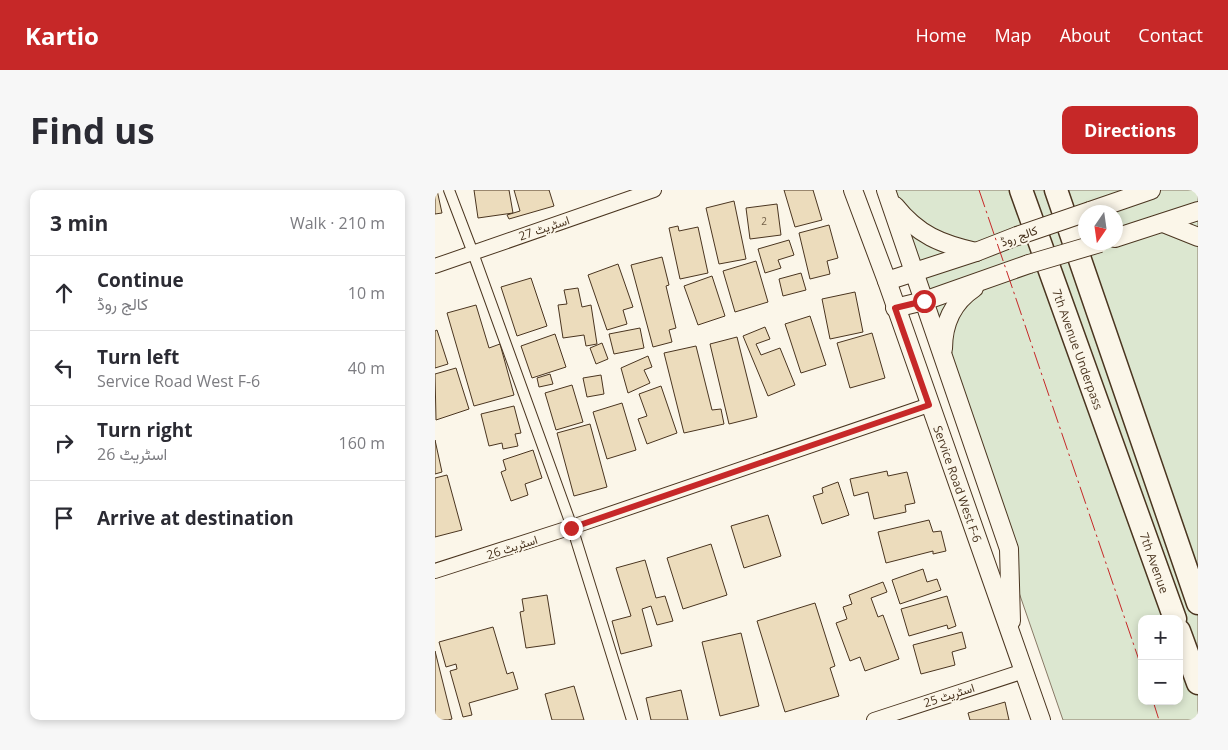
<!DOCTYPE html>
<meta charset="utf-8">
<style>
:root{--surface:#fff;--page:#f7f7f7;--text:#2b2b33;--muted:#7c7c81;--line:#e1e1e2;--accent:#c62828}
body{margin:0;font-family:"Open Sans",Vazirmatn,sans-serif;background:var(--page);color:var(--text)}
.controls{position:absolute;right:15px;bottom:15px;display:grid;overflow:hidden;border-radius:10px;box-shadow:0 2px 8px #0003}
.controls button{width:45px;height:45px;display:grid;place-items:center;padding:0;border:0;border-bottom:1px solid var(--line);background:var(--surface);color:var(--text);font:25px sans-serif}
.compass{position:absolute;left:643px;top:15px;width:45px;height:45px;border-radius:50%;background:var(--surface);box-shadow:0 2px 8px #0003;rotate:193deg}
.stop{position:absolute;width:15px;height:15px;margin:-11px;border:4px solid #c62828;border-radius:50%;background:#fff}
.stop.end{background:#c62828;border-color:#fff;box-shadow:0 1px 5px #0008}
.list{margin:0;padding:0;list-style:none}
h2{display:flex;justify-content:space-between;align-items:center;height:65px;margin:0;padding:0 20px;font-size:21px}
h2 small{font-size:16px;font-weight:400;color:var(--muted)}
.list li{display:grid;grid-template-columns:32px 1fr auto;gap:15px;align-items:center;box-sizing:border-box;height:75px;padding:0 20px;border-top:1px solid var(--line)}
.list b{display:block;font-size:19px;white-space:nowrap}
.list p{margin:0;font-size:16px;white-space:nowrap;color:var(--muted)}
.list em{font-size:16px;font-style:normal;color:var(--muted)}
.icon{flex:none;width:28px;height:28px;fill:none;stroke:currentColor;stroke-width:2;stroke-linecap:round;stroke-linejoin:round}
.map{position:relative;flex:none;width:763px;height:530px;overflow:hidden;border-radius:10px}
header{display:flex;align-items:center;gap:30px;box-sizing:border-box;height:70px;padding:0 25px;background:var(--accent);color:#fff}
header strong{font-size:24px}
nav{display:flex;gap:28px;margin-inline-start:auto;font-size:18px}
.intro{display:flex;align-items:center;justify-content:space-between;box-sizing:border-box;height:120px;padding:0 30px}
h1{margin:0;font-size:35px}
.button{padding:12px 22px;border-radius:10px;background:var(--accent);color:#fff;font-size:18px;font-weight:700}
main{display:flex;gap:30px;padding:0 30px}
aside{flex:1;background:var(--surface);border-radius:10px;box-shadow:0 2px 8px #0003}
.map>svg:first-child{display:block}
.green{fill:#dce7d0;stroke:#887966;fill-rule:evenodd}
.building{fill:#ecdcbc;stroke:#4a3520}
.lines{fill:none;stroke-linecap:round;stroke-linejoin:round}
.pedestrian-casing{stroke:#4a3520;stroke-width:12}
.minor-casing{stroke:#4a3520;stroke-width:16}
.tertiary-casing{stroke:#4a3520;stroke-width:20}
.primary-casing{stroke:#4a3520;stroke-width:25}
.pedestrian{stroke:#fbf6e9;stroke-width:10}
.minor{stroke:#fbf6e9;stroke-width:14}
.tertiary{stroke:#fbf6e9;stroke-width:18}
.primary{stroke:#fbf6e9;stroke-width:22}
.tertiary-bridge-casing{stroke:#4a3520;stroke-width:20;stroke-linecap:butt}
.tertiary-bridge{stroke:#fbf6e9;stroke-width:18}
.power{stroke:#c62828;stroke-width:1;stroke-dasharray:18 4 2.5 4;stroke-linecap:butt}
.route{stroke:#c62828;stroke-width:6}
.labels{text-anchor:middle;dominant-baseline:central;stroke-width:4;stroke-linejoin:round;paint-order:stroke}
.number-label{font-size:10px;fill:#725f47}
.street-label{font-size:12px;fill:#4a3520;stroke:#fbf6e9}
</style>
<header>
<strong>Kartio</strong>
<nav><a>Home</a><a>Map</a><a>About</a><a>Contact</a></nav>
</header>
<div class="intro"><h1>Find us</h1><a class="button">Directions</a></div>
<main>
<aside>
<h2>3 min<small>Walk · 210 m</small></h2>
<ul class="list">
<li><svg class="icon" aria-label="ahead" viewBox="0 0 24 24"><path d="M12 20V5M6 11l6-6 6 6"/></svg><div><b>Continue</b><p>کالج روڈ</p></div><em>10 m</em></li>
<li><svg class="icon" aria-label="left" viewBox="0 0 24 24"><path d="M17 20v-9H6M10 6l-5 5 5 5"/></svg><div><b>Turn left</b><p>Service Road West F-6</p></div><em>40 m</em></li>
<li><svg class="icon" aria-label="right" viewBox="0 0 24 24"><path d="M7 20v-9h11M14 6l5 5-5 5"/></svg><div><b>Turn right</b><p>اسٹریٹ 26</p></div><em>160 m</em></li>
<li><svg class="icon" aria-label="arrive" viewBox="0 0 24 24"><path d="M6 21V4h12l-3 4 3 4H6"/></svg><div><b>Arrive at destination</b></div></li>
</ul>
</aside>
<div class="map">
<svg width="763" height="530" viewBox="0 0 763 530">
<rect width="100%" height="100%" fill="#fbf6e9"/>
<path class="green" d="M 445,0 L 763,0 L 763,530 L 628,530 ZM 650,22 L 680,22 L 680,52 L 650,52 ZM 707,429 L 744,429 L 744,511 L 707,511 Z"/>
<g class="building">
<polygon points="0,0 2,0 7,23 0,24"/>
<polygon points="39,0 74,0 78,23 43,28"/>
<polygon points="79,0 114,0 119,16 74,29 72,25 85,21"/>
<polygon points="349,0 378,0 387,30 360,37"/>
<polygon points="299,11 311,69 284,74 271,18"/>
<polygon points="342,14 346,45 315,49 311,18"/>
<polygon points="394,35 403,68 392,71 395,84 375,89 364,43"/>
<polygon points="243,36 244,41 263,37 273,83 245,89 234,38"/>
<polygon points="354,50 359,65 343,70 346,78 330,83 323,59"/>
<polygon points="227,67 234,95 231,96 241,138 234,140 237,152 218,157 196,75"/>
<polygon points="321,71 333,112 300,122 288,81"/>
<polygon points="183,74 198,117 188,120 192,134 172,140 153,85"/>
<polygon points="366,83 371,100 348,106 344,89"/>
<polygon points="277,86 290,126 263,135 249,96"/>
<polygon points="96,88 112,136 82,146 66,97"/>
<polygon points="143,98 147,117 156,115 162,154 151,156 149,145 128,148 123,115 132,114 129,100"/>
<polygon points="420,102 428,142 395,149 387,109"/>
<polygon points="41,115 54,158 65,154 79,205 39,216 12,123"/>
<polygon points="375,126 391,175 366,183 350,134"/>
<polygon points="330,137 335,149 321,154 326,165 345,158 360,195 333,206 308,146"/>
<polygon points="205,138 209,158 179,164 174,144"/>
<polygon points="2,140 13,174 0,178 0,141"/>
<polygon points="437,143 450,188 415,198 402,153"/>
<polygon points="120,144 131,177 97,188 86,156"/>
<polygon points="302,147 322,227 294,234 275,154"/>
<polygon points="167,153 173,169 161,174 155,158"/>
<polygon points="261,156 277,220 286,219 289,234 249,243 229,163"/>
<polygon points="213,166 217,177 209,180 215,193 193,203 186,178"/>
<polygon points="21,178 34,219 1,230 0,184"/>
<polygon points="115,184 118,194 104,197 102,188"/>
<polygon points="166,185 169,204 152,207 148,188"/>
<polygon points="137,195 148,232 121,240 110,203"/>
<polygon points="226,196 242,243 212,254 203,229 212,226 204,204"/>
<polygon points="187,213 201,260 172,269 158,222"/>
<polygon points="79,216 86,243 80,244 83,256 68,259 67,253 54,256 46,224"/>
<polygon points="155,234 172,297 139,306 122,243"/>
<polygon points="0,250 7,282 0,284"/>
<polygon points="98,260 107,288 90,294 93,305 76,311 66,282 71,280 68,270"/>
<polygon points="452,281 453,286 472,282 480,313 470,315 471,322 439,329 433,302 419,306 415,289"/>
<polygon points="12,285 27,340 0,347 0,288"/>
<polygon points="403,292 414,325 387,334 378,306 388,303 387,298"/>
<polygon points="333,325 346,366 309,378 296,336"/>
<polygon points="494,330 498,342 506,341 511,361 498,364 498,361 451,373 443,342"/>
<polygon points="276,354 292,405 248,419 232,368"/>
<polygon points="210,370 221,408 230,406 238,431 222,435 216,416 207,419 217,456 186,464 177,431 196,426 181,378"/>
<polygon points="488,379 492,392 502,389 506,400 465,414 457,390"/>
<polygon points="448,392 452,402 436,408 443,427 448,425 464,469 430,481 425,467 415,471 401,433 412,429 408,417 417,414 414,405"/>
<polygon points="112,405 120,454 91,458 85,422 89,421 87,409"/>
<polygon points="512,406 521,436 513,439 512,435 474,446 466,419"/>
<polygon points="380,413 400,476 395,478 404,506 350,522 322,431"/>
<polygon points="58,437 72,484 78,482 83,499 34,513 37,525 28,527 15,481 22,479 21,474 11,477 4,452"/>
<polygon points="527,442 531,458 517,462 520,475 486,484 478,455"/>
<polygon points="306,443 324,516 285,526 267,452"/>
<polygon points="0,461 17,529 13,530 0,530"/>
<polygon points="139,496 149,530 117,530 110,504"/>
<polygon points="246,500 253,530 216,530 211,508"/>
<polygon points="570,512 574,530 535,530 533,523"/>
</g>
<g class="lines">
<g class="pedestrian-casing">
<polyline id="pedestrian" points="14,0 38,63 137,337 197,530"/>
</g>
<g class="minor-casing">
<g id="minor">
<polyline points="0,76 219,0"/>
<polyline points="0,381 137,337 494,215"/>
<polyline points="439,530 589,481"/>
</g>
</g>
<g class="tertiary-casing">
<g id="tertiary">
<path id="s1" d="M 418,0 L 452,91 L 606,530"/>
<polyline points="451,0 574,359 576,431"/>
<path d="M 460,16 C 483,45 506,54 541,62"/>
<polyline points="655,21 716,0"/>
<polyline points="728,33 763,47"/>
<polyline points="680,48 763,21"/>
<polyline points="452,91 541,62 582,46"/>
<polyline points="460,118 489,111 594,74"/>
<path d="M 508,159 C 508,134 518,112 539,98"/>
</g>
</g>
<g class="primary-casing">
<g id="primary">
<path id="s2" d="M 586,0 L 740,429"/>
<polyline points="621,0 763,413"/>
<polyline points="744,441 763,493"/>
</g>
</g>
<use href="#pedestrian" class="pedestrian"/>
<use href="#minor" class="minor"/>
<use href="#tertiary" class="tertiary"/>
<use href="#primary" class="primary"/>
<g class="tertiary-bridge-casing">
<g id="tertiary-bridge">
<polyline points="582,46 655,21"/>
<polyline points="594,74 665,53"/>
</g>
</g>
<use href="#tertiary-bridge" class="tertiary-bridge"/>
<g class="power">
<polyline points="544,0 707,479"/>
<polyline points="718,511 724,530"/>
</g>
</g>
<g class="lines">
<polyline class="route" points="136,338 494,215 460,118 489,111"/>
</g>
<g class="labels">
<g class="number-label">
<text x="329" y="31">2</text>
</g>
<g class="street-label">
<text transform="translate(109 38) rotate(-19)">اسٹریٹ 27</text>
<text transform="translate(584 46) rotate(-20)">کالج روڈ</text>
<text stroke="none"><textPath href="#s2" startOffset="169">7th Avenue Underpass</textPath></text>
<text stroke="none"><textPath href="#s1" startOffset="312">Service Road West F-6</textPath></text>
<text transform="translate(77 357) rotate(-18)">اسٹریٹ 26</text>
<text stroke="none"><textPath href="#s2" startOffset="396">7th Avenue</textPath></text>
<text transform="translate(514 505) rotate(-18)">اسٹریٹ 25</text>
</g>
</g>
</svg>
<div class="controls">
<button>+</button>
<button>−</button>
</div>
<svg class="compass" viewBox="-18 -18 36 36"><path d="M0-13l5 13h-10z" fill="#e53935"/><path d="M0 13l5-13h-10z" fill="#7c7c81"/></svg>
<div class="stop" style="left:489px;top:111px"></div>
<div class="stop end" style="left:136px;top:338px"></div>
</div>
</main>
